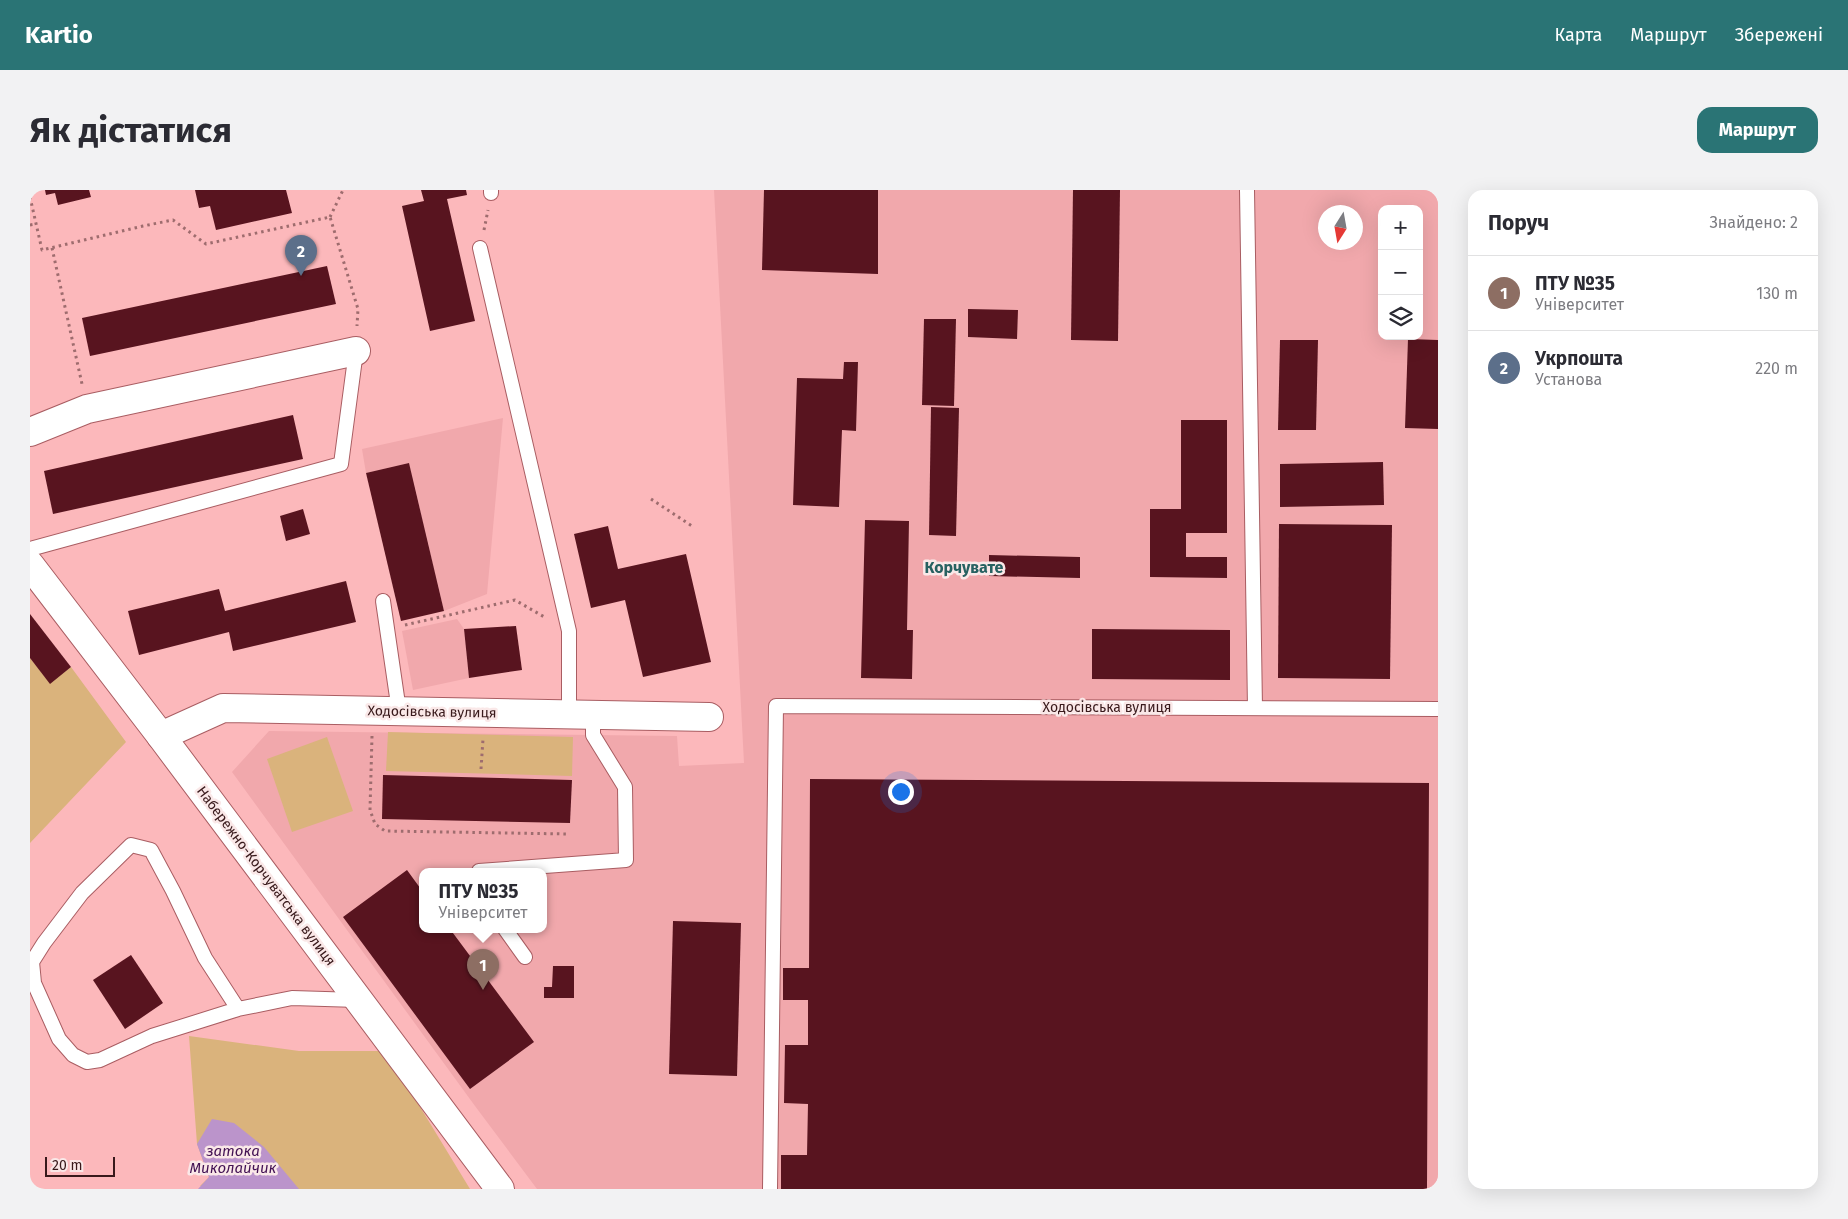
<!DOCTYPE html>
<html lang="uk">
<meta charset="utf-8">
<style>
:root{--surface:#fff;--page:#f2f2f3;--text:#2b2b33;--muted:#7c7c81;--line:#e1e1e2;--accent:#2a7475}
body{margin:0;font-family:"Fira Sans",sans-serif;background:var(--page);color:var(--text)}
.controls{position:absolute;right:15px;top:15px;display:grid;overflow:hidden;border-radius:10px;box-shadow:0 5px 20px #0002}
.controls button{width:45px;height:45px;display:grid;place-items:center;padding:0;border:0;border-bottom:1px solid var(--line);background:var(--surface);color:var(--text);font:25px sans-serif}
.compass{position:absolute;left:1288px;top:15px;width:45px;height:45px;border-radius:50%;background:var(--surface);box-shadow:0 5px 20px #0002;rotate:191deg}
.scale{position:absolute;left:15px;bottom:12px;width:70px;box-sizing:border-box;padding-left:5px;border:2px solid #38191b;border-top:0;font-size:14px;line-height:18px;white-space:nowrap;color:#38191b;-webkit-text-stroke:4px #fae8e8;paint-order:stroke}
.you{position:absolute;left:870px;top:601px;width:18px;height:18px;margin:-12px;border:4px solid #fff;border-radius:50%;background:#1a73e8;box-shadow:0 0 0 8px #1a73e833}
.badge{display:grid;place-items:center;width:32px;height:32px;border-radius:50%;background:var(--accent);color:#fff;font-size:16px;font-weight:700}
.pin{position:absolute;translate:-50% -41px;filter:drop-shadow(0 1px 2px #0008)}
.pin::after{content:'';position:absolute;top:26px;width:18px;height:15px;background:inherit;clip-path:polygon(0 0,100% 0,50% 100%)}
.popup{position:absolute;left:389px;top:678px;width:128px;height:65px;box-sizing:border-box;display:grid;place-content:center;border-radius:10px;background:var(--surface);filter:drop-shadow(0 1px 4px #0005);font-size:16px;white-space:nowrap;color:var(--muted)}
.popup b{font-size:19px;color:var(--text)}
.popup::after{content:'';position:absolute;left:50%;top:100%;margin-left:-10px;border:10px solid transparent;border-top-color:var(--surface)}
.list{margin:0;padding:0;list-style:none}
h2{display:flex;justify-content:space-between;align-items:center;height:65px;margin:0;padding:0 20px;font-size:21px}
h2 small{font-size:16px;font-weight:400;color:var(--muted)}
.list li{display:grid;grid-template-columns:32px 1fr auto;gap:15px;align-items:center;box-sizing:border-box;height:75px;padding:0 20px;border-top:1px solid var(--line)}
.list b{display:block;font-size:19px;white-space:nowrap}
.list p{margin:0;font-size:16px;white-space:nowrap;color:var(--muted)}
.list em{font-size:16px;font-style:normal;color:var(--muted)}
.icon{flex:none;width:28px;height:28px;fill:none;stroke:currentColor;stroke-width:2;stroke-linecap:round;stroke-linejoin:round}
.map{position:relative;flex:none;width:1408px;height:999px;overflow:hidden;border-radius:15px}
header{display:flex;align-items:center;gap:30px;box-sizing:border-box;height:70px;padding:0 25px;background:var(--accent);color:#fff}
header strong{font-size:24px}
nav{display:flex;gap:28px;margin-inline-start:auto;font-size:18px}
.intro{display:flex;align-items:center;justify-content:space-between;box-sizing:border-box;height:120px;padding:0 30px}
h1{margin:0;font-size:35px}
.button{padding:12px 22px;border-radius:15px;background:var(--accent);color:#fff;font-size:18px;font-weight:700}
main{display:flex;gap:30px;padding:0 30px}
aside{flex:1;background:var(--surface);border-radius:15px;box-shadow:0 5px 20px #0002}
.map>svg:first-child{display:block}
.built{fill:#f1a8ac;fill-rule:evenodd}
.green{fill:#dab37c}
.water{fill:#bb94cb}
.building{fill:#58141f}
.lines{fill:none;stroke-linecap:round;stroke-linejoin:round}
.service-casing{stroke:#a95d62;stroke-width:16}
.minor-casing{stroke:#a95d62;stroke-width:30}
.path{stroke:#9e6c6e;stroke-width:3;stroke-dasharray:2.5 4;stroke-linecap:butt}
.service{stroke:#fff;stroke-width:14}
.minor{stroke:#fff;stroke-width:28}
.labels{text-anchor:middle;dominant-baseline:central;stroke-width:5;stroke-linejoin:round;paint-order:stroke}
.street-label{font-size:14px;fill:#38191b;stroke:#fae8e8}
.water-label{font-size:15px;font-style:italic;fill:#431254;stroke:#fae8e8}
.quarter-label{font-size:16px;font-weight:bold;fill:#276161;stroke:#fae8e8}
</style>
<header>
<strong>Kartio</strong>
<nav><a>Карта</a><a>Маршрут</a><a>Збережені</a></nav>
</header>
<div class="intro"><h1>Як дістатися</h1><a class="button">Маршрут</a></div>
<main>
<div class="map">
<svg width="1408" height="999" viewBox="0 0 1408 999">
<rect width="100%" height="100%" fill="#fcb8bb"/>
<g class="built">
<path d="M 684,0 L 1408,0 L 1408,999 L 507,999 L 445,916 L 202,582 L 239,541 L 647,546 L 649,576 L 714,573 ZM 1352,19 L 1389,19 L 1389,146 L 1352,146 ZM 1296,22 L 1326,22 L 1326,52 L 1296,52 ZM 393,681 L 513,681 L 513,739 L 393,739 Z"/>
<polygon points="473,228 457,404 414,421 379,273 336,283 332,259"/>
<polygon points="427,429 434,439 439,488 383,500 372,441"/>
</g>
<g class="green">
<polygon points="0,468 20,493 41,477 96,552 0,653"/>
<polygon points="358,542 543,547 542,586 356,581"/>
<polygon points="297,547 323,621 262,642 237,569"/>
<polygon points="159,846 269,861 356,861 440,999 188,999 170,996 179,987 167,954"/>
</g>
<polygon class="water" points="182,929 204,933 234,957 269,999 168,999 179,987 167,954"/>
<g class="building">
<polygon points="15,0 59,0 61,7 28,15 25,3 16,5"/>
<polygon points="165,0 256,0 262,23 186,40 180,16 169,18"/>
<polygon points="391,0 436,0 437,5 417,9 445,131 400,141 372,16 394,11"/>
<polygon points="734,0 848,0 848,84 732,80"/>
<polygon points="1043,0 1090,0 1088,151 1041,150"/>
<polygon points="297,76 306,114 60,166 52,128"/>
<polygon points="938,119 988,120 987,149 938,147"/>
<polygon points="894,129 926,129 924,216 892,215"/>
<polygon points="1378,149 1408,150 1408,239 1375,238"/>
<polygon points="1250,150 1288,150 1286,240 1248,240"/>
<polygon points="814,172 828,172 826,241 812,240 809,317 763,315 767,188 813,189"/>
<polygon points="901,217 929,218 926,346 899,345"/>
<polygon points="263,225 273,269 23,324 14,281"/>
<polygon points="1151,230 1197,230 1197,343 1156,343 1156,367 1197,367 1197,388 1120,387 1120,319 1151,319"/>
<polygon points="1353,272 1354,315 1250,317 1250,274"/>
<polygon points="379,273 414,421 371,431 336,283"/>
<polygon points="273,319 280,344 256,351 250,326"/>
<polygon points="835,330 879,331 877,440 883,440 882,489 831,488"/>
<polygon points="1249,334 1362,335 1360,489 1248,488"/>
<polygon points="578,336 588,379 656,364 681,472 613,487 595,410 561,418 544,344"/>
<polygon points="959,365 1050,367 1050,388 959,386"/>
<polygon points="316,391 326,432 203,461 199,442 109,465 98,421 189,399 195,421"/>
<polygon points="0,424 41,477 20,494 0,468"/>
<polygon points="486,436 492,480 439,488 434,439"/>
<polygon points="1062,439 1200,440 1200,490 1062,489"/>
<polygon points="353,585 542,590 540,633 352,629"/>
<polygon points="780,589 1399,593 1397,999 751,999 751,965 777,965 778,914 754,913 755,855 778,855 778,810 753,810 753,778 779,778"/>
<polygon points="377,680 393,702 393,739 420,739 504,852 440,899 313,727"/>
<polygon points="643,731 711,733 707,886 639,884"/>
<polygon points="101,765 133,813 95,839 63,790"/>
<polygon points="523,776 544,776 544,808 514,808 514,797 522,797"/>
</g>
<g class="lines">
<g class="service-casing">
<g id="service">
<polyline points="461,0 461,3"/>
<polyline points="1217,0 1225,518"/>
<polyline points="450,58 539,441 539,525"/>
<polyline points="0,359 311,274 326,161"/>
<polyline points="353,411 369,521"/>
<polyline points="449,681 596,670 595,597 563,545 563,525"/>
<polyline points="475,739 495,767"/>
<polyline points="208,819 175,768 143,701 121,660 101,655 52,703 14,753 2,772 4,793 29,849 43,865 57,872 70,870 122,846 208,819 262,808 328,810"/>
<polyline points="740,999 746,516 1408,519"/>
</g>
</g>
<g class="minor-casing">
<g id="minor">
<polyline points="0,242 57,219 326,161"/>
<polyline points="0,375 131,546 470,999"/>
<polyline points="131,546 193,518 679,527"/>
</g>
</g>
<g class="path">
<polyline points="0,7 12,60 113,36 143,30 176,54 300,27 328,119 327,136"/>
<polyline points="300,27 313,0"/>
<polyline points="0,35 6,34"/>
<polyline points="454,40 458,20"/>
<polyline points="22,58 52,194"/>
<polyline points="621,309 662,336"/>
<polyline points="375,435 485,410 516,428"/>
<polyline points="342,546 340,620 345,634 355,641 538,644"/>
<polyline points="451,579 453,549"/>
</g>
<use href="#service" class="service"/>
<use href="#minor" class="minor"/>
</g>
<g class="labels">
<g class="street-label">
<text x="1077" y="517">Ходосівська вулиця</text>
<text transform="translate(402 522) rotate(1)">Ходосівська вулиця</text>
<text transform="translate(236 686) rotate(53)">Набережно-Корчуватська вулиця</text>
</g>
<g class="water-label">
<text x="203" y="961">затока<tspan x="203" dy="17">Миколайчик</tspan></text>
</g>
<g class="quarter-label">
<text x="934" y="377">Корчувате</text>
</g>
</g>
</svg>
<div class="controls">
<button>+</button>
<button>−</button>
<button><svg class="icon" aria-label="layers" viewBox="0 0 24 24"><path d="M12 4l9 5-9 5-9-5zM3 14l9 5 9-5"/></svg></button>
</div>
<svg class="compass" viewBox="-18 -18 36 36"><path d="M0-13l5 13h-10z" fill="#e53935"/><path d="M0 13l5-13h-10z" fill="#7c7c81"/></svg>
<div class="scale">20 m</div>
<div class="you"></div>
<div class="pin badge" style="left:453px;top:800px;background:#8d6e63">1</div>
<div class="popup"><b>ПТУ №35</b>Університет</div>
<div class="pin badge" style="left:271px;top:86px;background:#5c6f8a">2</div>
</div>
<aside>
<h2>Поруч<small>Знайдено: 2</small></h2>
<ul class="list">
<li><span class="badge" style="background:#8d6e63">1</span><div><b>ПТУ №35</b><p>Університет</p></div><em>130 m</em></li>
<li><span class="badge" style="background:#5c6f8a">2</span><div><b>Укрпошта</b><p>Установа</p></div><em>220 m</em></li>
</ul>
</aside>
</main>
